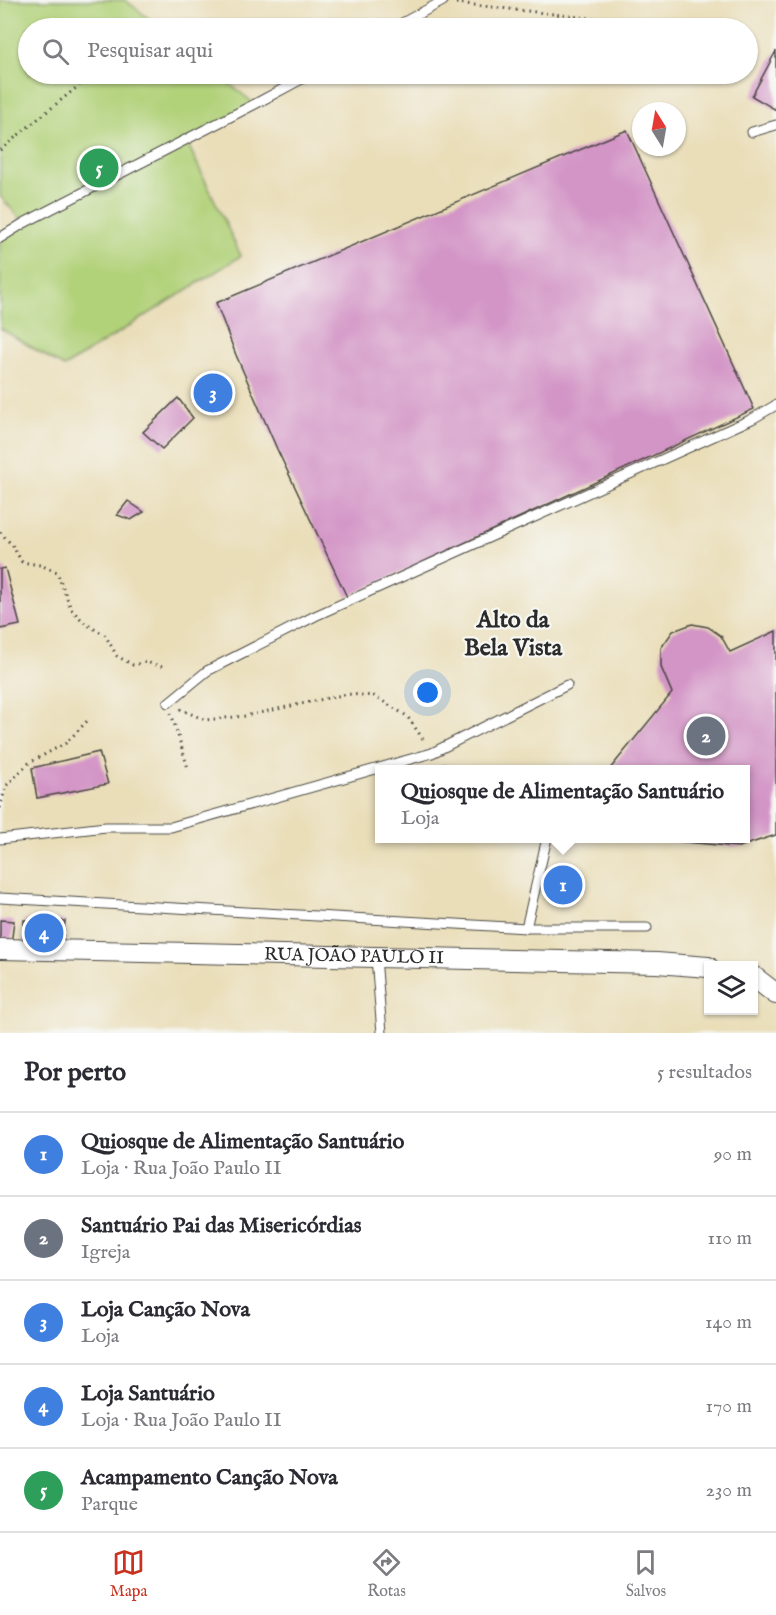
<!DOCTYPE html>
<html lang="pt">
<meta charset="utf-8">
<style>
:root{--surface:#fff;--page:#f2f2f3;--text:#2b2b33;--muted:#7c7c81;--line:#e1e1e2;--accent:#c8321e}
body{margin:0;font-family:"IM FELL English",serif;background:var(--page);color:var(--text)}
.controls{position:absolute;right:18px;bottom:18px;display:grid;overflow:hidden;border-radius:0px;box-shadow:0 2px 4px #0004}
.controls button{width:54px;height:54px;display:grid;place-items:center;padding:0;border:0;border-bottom:2px solid var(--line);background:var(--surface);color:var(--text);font:30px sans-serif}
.compass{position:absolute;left:632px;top:102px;width:54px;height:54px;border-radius:50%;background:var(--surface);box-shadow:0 2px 4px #0004;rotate:349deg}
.you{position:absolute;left:428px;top:693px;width:21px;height:21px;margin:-15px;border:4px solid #fff;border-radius:50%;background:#1a73e8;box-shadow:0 0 0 9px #1a73e833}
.badge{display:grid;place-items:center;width:39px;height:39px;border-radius:50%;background:var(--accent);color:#fff;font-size:20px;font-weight:700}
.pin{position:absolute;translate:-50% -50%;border:3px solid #fff;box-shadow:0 2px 6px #0006}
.popup{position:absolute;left:375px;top:765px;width:375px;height:78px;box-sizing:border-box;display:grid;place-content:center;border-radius:0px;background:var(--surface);filter:drop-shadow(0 2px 4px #0005);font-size:20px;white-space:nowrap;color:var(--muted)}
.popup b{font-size:22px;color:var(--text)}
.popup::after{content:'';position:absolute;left:50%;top:100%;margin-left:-12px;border:12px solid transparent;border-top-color:var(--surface)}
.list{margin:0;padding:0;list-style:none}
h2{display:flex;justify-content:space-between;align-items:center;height:78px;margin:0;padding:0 24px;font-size:26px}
h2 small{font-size:20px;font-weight:400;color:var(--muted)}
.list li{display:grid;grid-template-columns:39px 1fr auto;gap:18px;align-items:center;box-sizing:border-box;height:84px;padding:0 24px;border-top:2px solid var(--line)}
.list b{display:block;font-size:22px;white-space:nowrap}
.list p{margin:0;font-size:20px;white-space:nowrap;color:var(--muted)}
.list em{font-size:20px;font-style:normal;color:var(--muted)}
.icon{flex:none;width:33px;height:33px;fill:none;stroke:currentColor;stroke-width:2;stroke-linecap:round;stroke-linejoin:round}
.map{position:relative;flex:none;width:776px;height:1033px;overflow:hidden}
.search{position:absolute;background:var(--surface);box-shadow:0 2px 4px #0004;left:18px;right:18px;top:18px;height:66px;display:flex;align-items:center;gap:15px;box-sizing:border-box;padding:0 21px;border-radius:33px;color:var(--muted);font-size:22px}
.sheet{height:498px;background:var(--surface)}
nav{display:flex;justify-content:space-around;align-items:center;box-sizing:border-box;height:84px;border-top:2px solid var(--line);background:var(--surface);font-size:16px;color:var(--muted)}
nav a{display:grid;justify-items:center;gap:3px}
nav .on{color:var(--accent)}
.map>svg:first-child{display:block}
.green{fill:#b2d27a;stroke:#6e7e52;stroke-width:1.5}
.building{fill:#d394c6}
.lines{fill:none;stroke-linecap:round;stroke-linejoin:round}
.service-casing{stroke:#484640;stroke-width:11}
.minor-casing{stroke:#484640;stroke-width:22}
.path{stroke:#484640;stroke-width:3;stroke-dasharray:1.5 4.5;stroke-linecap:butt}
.service{stroke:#fff;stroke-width:9}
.minor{stroke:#fff;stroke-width:20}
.labels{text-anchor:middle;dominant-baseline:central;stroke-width:4.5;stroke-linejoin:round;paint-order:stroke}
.street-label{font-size:18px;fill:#2b2b2b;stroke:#f6f6f2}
.district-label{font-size:24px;font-weight:bold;fill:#2b2b2b;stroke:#f6f6f2}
</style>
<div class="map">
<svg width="776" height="1033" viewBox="0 0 776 1033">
<rect width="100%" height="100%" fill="#f6f6f2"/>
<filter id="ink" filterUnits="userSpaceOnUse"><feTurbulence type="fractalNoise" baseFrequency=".0167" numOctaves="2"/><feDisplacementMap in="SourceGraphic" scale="12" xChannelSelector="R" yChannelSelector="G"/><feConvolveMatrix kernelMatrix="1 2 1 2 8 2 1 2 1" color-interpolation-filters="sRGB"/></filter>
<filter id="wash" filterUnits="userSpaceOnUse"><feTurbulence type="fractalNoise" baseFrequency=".008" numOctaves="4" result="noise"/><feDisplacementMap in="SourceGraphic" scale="24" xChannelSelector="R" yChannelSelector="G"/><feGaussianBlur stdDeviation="1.35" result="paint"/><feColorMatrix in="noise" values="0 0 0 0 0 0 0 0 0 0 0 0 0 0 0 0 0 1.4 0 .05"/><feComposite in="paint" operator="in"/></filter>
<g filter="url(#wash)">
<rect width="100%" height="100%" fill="#eadeb9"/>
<polygon class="green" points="0,0 125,0 161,28 28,28 28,74 217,74 255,104 186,140 241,256 64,367 0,328 0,234 24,223 0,196"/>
<g id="blocks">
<g class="building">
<polygon points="776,51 776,110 752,96"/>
<polygon points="627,130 754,409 347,597 277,449 236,355 216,303"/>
<polygon points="215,376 232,394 209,411 193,393"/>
<polygon points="178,398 193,418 162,449 143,432"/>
<polygon points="128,501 144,512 131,520 117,515"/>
<polygon points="5,568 20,625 0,629 0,569"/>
<polygon points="692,624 708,627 721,636 730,652 776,631 776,835 739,847 664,840 664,838 746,838 746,770 609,770 672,693 661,667 661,648 673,631"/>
<polygon points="99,752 108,784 37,798 32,768"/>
<polygon points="0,920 14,921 11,945 0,944"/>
<polygon points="24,920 65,921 62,948 23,945"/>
</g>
</g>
</g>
<g filter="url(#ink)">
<use href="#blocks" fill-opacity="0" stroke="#484640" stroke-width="1.5"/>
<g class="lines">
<g class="service-casing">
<g id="service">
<polyline points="393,28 443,1"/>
<polyline points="752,132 776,125"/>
<polyline points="0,238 24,223 255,104 311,74"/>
<polyline points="168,703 207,671 315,616 752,419 776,405"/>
<polyline points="0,839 106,827 171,827 432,753 567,685"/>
<polyline points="0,898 526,928 647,928"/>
<polyline points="526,928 547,838"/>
<polyline points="376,957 382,1033"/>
</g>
</g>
<g class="minor-casing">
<g id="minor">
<path id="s1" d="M 0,949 L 657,963 L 708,967"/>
<polyline points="754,977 776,994"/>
</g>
</g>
<g class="path">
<polyline points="456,3 677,28"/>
<polyline points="148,28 160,18"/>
<polyline points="0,150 93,74"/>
<polyline points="0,532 12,545 22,562 40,565 57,572 71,609 86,624 105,635 117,656 133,665 146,662 163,667"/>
<polyline points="180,709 205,720 245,716 347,694 374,696 407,716 425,742"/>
<polyline points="171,713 188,768"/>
<polyline points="443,763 450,770"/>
<polyline points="0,808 6,786 29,763 66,743 89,719"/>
</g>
<use href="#service" class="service"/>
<use href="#minor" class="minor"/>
</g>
</g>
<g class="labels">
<g class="street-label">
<text stroke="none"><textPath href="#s1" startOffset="354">RUA JOÃO PAULO II</textPath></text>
</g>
<g class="district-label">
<text x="513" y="620">Alto da<tspan x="513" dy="28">Bela Vista</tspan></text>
</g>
</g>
</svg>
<div class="controls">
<button><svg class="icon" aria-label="layers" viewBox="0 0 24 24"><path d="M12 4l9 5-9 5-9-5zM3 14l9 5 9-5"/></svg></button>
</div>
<svg class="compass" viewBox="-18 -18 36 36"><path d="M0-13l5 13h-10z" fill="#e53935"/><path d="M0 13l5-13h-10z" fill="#7c7c81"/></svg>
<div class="you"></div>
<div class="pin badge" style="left:563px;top:885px;background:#3f7fe0">1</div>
<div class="popup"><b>Quiosque de Alimentação Santuário</b>Loja</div>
<div class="pin badge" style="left:706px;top:736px;background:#6b7280">2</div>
<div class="pin badge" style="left:213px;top:393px;background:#3f7fe0">3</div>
<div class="pin badge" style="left:44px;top:933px;background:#3f7fe0">4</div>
<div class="pin badge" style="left:99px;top:168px;background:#2e9e5b">5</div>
<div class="search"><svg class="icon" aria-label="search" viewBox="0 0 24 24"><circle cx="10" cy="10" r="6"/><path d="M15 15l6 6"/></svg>Pesquisar aqui</div>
</div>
<section class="sheet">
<h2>Por perto<small>5 resultados</small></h2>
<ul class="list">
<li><span class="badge" style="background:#3f7fe0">1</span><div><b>Quiosque de Alimentação Santuário</b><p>Loja · Rua João Paulo II</p></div><em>90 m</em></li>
<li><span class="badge" style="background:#6b7280">2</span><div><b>Santuário Pai das Misericórdias</b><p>Igreja</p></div><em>110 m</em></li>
<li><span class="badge" style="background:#3f7fe0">3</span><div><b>Loja Canção Nova</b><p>Loja</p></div><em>140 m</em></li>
<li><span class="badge" style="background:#3f7fe0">4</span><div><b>Loja Santuário</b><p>Loja · Rua João Paulo II</p></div><em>170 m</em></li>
<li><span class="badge" style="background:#2e9e5b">5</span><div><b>Acampamento Canção Nova</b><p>Parque</p></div><em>230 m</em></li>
</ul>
</section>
<nav>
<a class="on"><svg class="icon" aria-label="map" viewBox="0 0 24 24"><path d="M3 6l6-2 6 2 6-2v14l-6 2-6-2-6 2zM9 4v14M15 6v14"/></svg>Mapa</a>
<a><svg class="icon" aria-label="directions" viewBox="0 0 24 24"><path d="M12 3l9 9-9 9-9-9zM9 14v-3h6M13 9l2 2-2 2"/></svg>Rotas</a>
<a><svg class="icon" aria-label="saved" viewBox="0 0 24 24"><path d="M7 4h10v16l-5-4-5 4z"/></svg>Salvos</a>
</nav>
